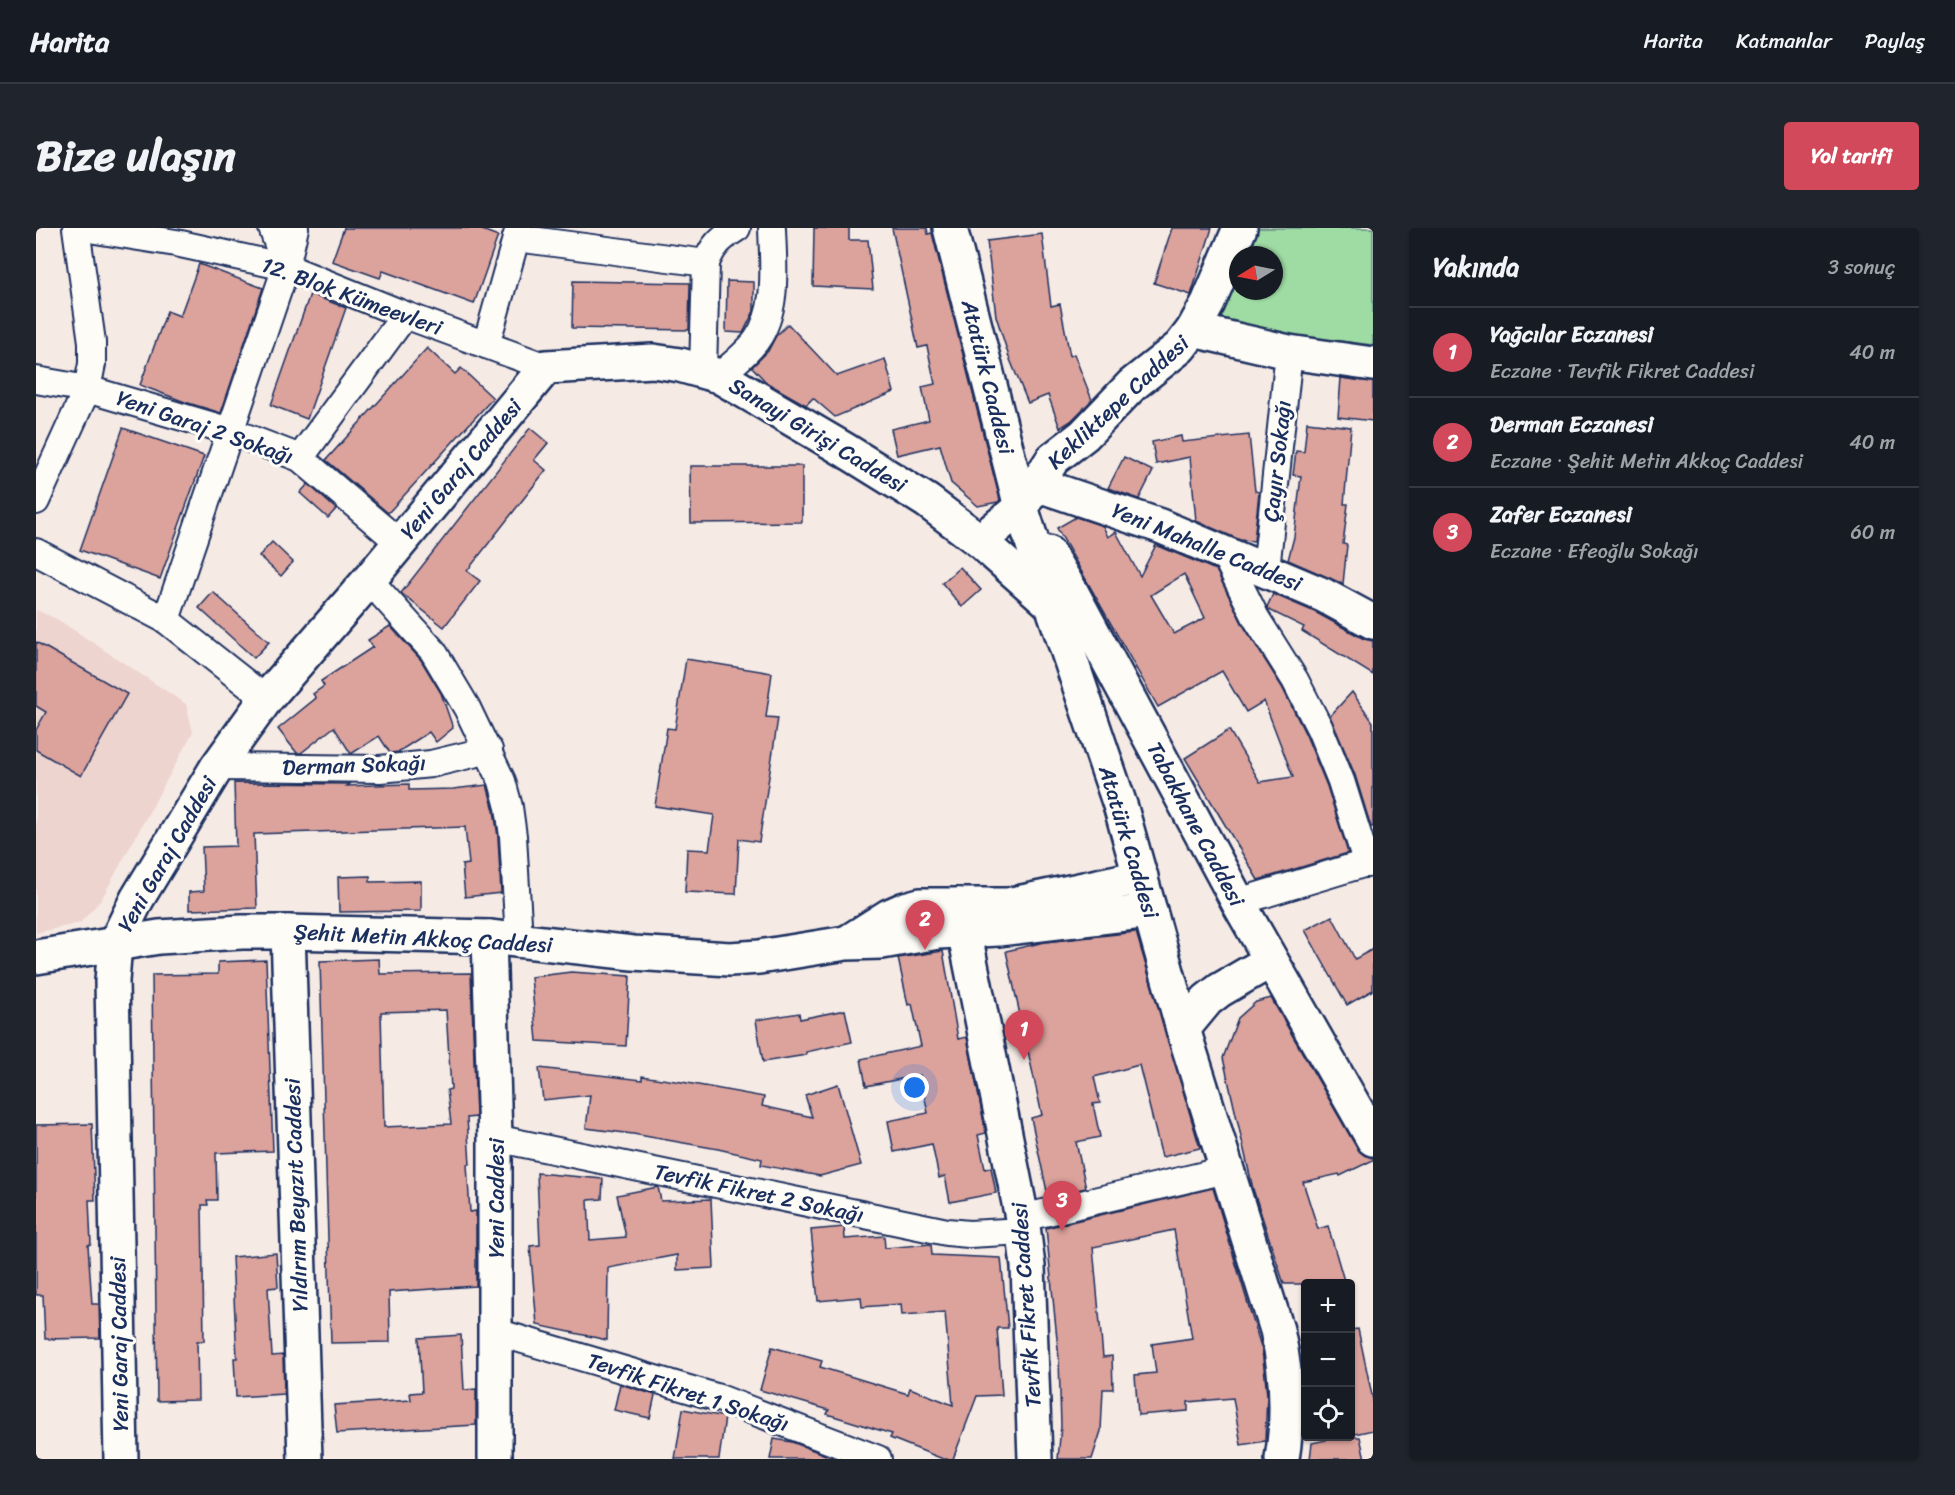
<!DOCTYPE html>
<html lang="tr">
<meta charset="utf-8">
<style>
:root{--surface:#171b24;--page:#20242c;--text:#f1f3f6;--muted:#9ea1a6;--line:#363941;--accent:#d1495b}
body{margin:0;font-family:Sriracha,sans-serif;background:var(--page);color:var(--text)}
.controls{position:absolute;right:18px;bottom:18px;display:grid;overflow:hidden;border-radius:6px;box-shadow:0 2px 4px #0004}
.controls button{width:54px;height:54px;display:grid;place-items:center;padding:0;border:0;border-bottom:2px solid var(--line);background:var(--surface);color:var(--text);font:30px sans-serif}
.compass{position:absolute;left:1193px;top:18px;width:54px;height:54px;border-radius:50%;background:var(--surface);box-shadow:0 2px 4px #0004;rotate:260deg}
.you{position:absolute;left:879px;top:860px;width:21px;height:21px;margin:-15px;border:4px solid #fff;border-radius:50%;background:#1a73e8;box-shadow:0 0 0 9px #1a73e833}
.badge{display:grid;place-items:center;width:39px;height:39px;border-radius:50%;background:var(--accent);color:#fff;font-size:20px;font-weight:700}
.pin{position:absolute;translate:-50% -50px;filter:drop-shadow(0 2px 3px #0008)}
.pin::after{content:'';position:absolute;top:32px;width:21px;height:18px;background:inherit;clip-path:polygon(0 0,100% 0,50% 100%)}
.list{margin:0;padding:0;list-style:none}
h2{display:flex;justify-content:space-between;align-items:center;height:78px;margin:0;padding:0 24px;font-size:26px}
h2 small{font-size:20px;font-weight:400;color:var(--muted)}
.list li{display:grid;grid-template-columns:39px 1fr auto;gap:18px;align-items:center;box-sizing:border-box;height:90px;padding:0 24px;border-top:2px solid var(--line)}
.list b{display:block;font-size:22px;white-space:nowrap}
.list p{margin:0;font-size:20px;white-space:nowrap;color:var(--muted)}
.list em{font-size:20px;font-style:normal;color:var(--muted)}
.icon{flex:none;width:33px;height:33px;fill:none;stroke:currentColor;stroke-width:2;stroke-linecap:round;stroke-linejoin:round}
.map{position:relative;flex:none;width:1337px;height:1231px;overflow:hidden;border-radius:6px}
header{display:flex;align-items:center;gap:36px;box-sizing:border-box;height:84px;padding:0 30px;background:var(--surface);border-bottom:2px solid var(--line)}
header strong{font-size:28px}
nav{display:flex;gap:33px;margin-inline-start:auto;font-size:21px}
.intro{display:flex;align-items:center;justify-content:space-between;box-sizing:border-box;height:144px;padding:0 36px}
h1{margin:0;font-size:42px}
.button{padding:15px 27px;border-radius:6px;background:var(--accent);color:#fff;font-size:21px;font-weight:700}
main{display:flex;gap:36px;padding:0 36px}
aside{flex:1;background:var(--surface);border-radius:6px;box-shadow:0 2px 4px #0004}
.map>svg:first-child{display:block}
.built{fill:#eed4cf}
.green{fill:#9fdca3;stroke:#5d8680;stroke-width:1.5;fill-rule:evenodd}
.building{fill:#dca29c;stroke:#1b2f5e;stroke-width:1.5;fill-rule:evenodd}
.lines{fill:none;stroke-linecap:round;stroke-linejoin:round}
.street-casing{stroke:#1b2f5e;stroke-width:30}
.secondary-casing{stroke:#1b2f5e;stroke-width:38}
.street{stroke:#fdfcf7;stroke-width:26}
.secondary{stroke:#fdfcf7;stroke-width:33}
.labels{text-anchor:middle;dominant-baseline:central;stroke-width:6;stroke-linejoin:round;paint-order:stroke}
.street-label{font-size:22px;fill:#1b2f5e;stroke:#fdfcf7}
</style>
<header>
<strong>Harita</strong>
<nav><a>Harita</a><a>Katmanlar</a><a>Paylaş</a></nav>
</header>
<div class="intro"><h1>Bize ulaşın</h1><a class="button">Yol tarifi</a></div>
<main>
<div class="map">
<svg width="1337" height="1231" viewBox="0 0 1337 1231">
<rect width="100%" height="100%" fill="#f6eae5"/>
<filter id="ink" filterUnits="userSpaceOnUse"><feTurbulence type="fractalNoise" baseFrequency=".0167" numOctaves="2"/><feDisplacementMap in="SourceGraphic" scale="12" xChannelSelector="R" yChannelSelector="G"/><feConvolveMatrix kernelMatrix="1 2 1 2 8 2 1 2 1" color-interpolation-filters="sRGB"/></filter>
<g filter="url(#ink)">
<polygon class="built" points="0,382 21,391 150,476 157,504 65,672 44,695 0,705"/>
<path class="green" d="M 1212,0 L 1337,0 L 1337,117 L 1168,97 ZM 1202,27 L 1238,27 L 1238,63 L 1202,63 Z"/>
<g class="building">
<polygon points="308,0 441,0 462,8 438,76 347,43 344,50 296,33"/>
<polygon points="778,0 813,0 813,12 832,12 837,61 777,58"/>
<polygon points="856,0 891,0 892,6 896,5 964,272 962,274 942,278 915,255 904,217 861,227 855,201 893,192 886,159 899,156 891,118 882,120"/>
<polygon points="1136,0 1176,0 1155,67 1118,55"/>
<polygon points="1006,6 1015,78 1024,76 1034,128 1038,126 1056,172 1035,193 1024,200 1012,167 992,175 973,129 960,88 951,13"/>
<polygon points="163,36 227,60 185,185 149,174 104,157 131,83 144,88"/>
<polygon points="537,53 654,55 653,102 536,100"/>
<polygon points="691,53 718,54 718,83 707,105 690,104"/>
<polygon points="274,66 310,80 271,191 235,177"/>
<polygon points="752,96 801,148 849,131 858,164 799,189 777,170 770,177 731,155 716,139 732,123 740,108"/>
<polygon points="391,120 419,146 425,140 457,170 352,285 290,232"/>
<polygon points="1305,150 1337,154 1337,193 1302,189"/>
<polygon points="1271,194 1315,199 1308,276 1312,276 1307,316 1311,317 1307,356 1252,332 1258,309 1265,248 1257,247 1260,223 1268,224"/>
<polygon points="87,200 168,228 124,351 44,322"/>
<polygon points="494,200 512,215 498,232 510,242 431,343 444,353 408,399 365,365"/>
<polygon points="1213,207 1219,263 1223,264 1218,313 1204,312 1160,293 1154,229 1120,236 1116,214 1145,208 1146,214"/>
<polygon points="1088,229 1117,243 1103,271 1072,260"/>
<polygon points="654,238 766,238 766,294 655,295"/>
<polygon points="272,256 300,281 292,290 264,265"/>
<path d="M 1040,289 L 1067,298 L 1072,309 L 1080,304 L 1104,348 L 1120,317 L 1180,342 L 1207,397 L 1246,459 L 1270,507 L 1291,558 L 1312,625 L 1222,652 L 1149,530 L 1193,502 L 1224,554 L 1257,549 L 1228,473 L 1210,484 L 1186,443 L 1122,479 L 1021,300 ZM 1148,346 L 1169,390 L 1138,406 L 1115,367 Z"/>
<polygon points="236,314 257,334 245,348 223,328"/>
<polygon points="924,339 945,362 926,379 906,355"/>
<polygon points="177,364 233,414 218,430 163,380"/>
<polygon points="1237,366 1279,384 1328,411 1337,413 1337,447 1266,403 1268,399 1233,382 1231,379"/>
<polygon points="354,398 385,432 405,465 417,500 400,514 393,504 362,524 354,525 343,508 315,526 298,499 265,525 261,525 242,501 280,470 277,466 288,458 285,453 337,419 332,412"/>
<polygon points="0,414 91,466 45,548 0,522 0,502 10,484 0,478"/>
<polygon points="650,431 736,445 730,489 742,490 723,614 703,611 700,666 649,664 651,621 673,622 678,587 619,578 631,500 639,501"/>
<polygon points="1316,464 1337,494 1337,599 1335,599 1319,547 1294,488"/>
<polygon points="198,555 314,556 311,558 373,556 373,562 417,561 451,557 458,582 462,609 465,665 429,669 426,637 433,636 429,599 218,606 221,680 153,682 153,664 168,663 166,619 200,618"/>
<polygon points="334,648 334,654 385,653 385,683 303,684 302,649"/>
<polygon points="1296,688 1319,731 1337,721 1337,762 1311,777 1269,702"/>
<polygon points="1100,704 1164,920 1126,929 1103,837 1058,849 1064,875 1057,876 1064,909 1040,914 1050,960 1012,968 995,890 1006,887 970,723 1009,714"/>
<polygon points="907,723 922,811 931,809 950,905 942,907 949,941 955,939 960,965 914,974 909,948 903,950 896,916 858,924 852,893 892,885 884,847 830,858 825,831 885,818 876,776 872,777 862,730"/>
<path d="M 343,731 L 344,746 L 435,745 L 440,889 L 431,890 L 434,936 L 431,936 L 434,984 L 440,983 L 440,1058 L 353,1064 L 354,1114 L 295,1115 L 284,733 ZM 410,782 L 415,861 L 411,862 L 415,896 L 348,899 L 345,784 Z"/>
<polygon points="230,732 237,923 180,925 181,972 171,972 172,977 166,977 168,1113 161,1113 162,1172 121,1173 116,747 182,746 182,734"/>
<polygon points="535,744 594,748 590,818 501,813 495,749"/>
<polygon points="1235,770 1321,920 1328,927 1337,930 1337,932 1304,948 1303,946 1267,954 1282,1001 1292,998 1309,1056 1248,1056 1217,961 1187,830 1202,790 1220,774"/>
<polygon points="809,782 816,814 770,824 770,827 727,834 720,792 763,785 764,791"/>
<polygon points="503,840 606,852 606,848 646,854 728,869 726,878 776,889 769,867 802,856 825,937 784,948 725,937 726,931 682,921 597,906 550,900 554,867 507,872"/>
<polygon points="56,896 59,972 53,972 55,1016 52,1017 56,1076 63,1076 64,1110 9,1111 7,1067 0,1067 0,897"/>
<polygon points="501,945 567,951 566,971 552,972 554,1012 590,1009 581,967 622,959 625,973 675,971 678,1040 641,1042 641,1027 572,1040 571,1112 501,1097 494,1018 504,1017"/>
<polygon points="1177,960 1226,1122 1231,1167 1229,1213 1205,1217 1197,1170 1152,1174 1152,1183 1102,1187 1099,1147 1120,1145 1116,1116 1156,1110 1138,1002 1057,1019 1067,1129 1076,1128 1077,1161 1067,1161 1065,1203 1056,1231 1022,1231 1025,1198 1023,1131 1010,1000"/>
<polygon points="808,999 809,1011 848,1008 849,1020 895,1016 896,1027 965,1030 972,1100 961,1100 966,1167 941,1168 917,1231 907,1231 854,1210 856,1206 791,1186 793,1182 724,1162 736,1119 786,1133 784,1139 872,1166 874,1160 917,1177 909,1084 866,1087 865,1076 826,1079 825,1069 782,1073 775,1002"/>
<polygon points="240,1025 242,1059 232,1060 236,1128 247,1127 248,1166 200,1169 198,1130 201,1130 196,1029"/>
<polygon points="1322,1101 1337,1172 1337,1202 1314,1207 1314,1102"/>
<polygon points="425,1107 428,1162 440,1161 440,1197 301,1205 298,1177 375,1172 374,1165 386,1164 383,1110"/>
<polygon points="584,1156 619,1167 614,1190 578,1182"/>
<polygon points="647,1181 689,1189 683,1231 639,1231"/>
<polygon points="1289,1209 1324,1209 1329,1231 1274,1231 1276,1215 1290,1212"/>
<polygon points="738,1211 756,1214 800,1231 734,1231"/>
</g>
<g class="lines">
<g class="street-casing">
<g id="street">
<polyline points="47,0 140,15 250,39 369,87 510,139"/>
<polyline points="236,0 250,39"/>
<polyline points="480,10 670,35"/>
<polyline points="450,117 483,0"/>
<path d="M 667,142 L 670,35 C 677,17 685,10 701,0"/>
<path d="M 683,148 C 696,137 710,126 720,113 C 743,81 737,36 736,0"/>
<polyline points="0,152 51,161 194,203 264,230 364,315"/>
<polyline points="264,230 369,87"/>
<polyline points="0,273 51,161 56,136 56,114 40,0"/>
<polyline points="0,324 130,392 230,471"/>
<polyline points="1188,325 1220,390 1259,452 1284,501 1305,553 1331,636"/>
<polyline points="1230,342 1253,124"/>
<polyline points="333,352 397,423 431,480 466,553 473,579 477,608 483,712"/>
<polyline points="130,392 250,39 259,0"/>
<polyline points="181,539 344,541 395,536 453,522"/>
<polyline points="1202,674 1337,633"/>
<polyline points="459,910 911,1004 933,1006 988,1003"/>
<polyline points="986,990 1190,942"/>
<polyline points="460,1104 683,1170 842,1231"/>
</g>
</g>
<g class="secondary-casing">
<g id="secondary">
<path d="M 914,0 L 985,279 L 1016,377 L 1085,580 L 1147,801 L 1241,1102 C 1251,1145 1253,1187 1246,1231"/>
<polyline points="1157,102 1253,124 1337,136"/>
<polyline points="1000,256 1124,298 1287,367 1337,394"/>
<polyline points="944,313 985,279 1017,231 1048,207 1096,157 1144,119 1157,102 1172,75 1204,0"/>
<polyline points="1012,325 1036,365 1202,674 1337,911"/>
<polyline points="923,677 986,990 992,1038 999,1231"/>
<polyline points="252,704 269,1231"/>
<polyline points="453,709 459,910 459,1231"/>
<polyline points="812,714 853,688 869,681 884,677 972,677 1105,649"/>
<polyline points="0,729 123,709 206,704 252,704 453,709 597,725 694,731 723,729 810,715 846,714 902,704 963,701 1114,683"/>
<polyline points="1147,801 1171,772 1184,762 1234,733"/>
<polyline points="85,1231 76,753 79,716 101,671 181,539 209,500 230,471 333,352 510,139 617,133 644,137 683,148 809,222 891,273 944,313 1016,377"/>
</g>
</g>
<use href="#street" class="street"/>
<use href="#secondary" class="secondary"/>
</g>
</g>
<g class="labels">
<g class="street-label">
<text transform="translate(316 68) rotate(20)">12. Blok Kümeevleri</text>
<text transform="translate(952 149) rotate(76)">Atatürk Caddesi</text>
<text transform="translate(1082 174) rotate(-43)">Kekliktepe Caddesi</text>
<text transform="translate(169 199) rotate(19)">Yeni Garaj 2 Sokağı</text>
<text transform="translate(782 207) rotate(31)">Sanayi Girişi Caddesi</text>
<text transform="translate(1241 233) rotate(-84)">Çayır Sokağı</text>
<text transform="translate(425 241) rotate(-50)">Yeni Garaj Caddesi</text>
<text transform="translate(1171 319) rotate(22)">Yeni Mahalle Caddesi</text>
<text transform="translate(318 537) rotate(-2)">Derman Sokağı</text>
<text transform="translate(1160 596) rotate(62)">Tabakhane Caddesi</text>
<text transform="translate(1093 614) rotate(73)">Atatürk Caddesi</text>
<text transform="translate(131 626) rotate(-60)">Yeni Garaj Caddesi</text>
<text transform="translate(387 710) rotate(3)">Şehit Metin Akkoç Caddesi</text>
<text transform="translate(723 965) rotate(12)">Tevfik Fikret 2 Sokağı</text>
<text transform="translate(260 967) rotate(-92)">Yıldırım Beyazıt Caddesi</text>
<text transform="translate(460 970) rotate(-90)">Yeni Caddesi</text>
<text transform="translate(990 1077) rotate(-94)">Tevfik Fikret Caddesi</text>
<text transform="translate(83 1116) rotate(-91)">Yeni Garaj Caddesi</text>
<text transform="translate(652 1164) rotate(18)">Tevfik Fikret 1 Sokağı</text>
</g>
</g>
</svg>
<div class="controls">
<button>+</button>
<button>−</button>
<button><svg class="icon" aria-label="locate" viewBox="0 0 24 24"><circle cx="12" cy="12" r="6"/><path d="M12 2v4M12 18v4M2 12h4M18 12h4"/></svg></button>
</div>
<svg class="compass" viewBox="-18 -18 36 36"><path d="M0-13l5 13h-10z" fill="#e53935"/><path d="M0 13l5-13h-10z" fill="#9ea1a6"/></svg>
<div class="you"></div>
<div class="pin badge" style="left:988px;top:832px">1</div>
<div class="pin badge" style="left:889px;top:722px">2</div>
<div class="pin badge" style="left:1026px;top:1003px">3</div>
</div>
<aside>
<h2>Yakında<small>3 sonuç</small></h2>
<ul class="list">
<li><span class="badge">1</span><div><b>Yağcılar Eczanesi</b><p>Eczane · Tevfik Fikret Caddesi</p></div><em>40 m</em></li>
<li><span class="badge">2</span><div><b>Derman Eczanesi</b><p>Eczane · Şehit Metin Akkoç Caddesi</p></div><em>40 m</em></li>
<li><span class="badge">3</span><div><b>Zafer Eczanesi</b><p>Eczane · Efeoğlu Sokağı</p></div><em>60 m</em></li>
</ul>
</aside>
</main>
